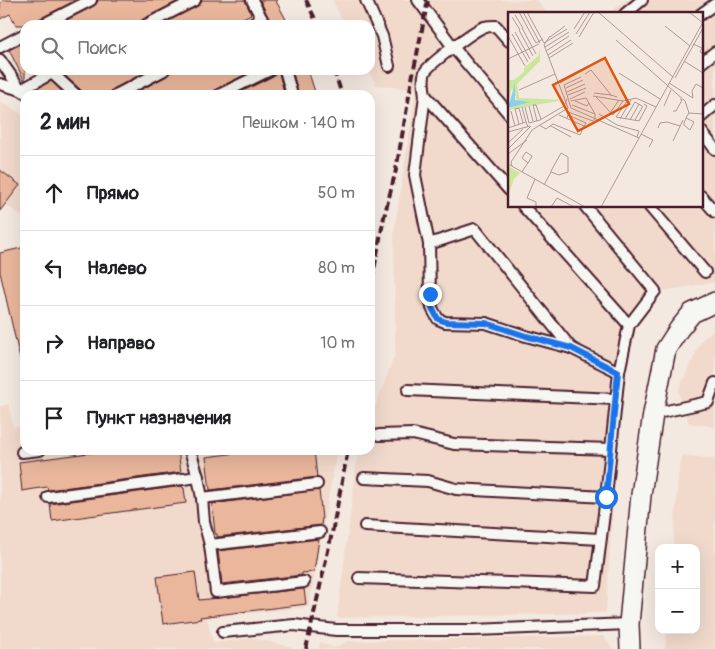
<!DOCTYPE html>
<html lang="ru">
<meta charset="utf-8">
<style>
:root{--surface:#fff;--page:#f2f2f2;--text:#202124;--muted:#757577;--line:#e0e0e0}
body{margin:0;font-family:Pangolin,sans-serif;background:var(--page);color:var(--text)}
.controls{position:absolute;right:15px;bottom:15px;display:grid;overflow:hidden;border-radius:10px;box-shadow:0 5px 20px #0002}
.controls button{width:45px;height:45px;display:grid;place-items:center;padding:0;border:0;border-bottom:1px solid var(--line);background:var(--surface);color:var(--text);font:25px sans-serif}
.stop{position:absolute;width:15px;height:15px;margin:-11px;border:4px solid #1a73e8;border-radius:50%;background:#fff}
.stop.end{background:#1a73e8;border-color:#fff;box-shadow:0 1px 5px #0008}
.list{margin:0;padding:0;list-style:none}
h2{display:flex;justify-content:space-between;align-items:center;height:65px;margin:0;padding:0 20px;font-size:21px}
h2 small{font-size:16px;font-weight:400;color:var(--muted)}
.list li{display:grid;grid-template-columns:32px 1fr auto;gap:15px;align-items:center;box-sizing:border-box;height:75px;padding:0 20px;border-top:1px solid var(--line)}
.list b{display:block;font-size:19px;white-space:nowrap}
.list em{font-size:16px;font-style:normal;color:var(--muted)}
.icon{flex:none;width:28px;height:28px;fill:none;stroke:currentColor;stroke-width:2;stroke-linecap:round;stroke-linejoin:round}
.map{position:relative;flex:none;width:715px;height:649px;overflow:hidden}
.search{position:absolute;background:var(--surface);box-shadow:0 5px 20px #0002;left:20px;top:20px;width:355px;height:55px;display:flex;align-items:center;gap:12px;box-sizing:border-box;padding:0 18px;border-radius:15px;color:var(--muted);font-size:19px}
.panel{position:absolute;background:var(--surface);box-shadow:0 5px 20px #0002;left:20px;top:90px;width:355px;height:365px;border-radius:15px}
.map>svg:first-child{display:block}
.built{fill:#f1dacc}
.building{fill:#eab79c;stroke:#4a1f2b}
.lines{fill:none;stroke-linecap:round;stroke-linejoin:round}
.lane-casing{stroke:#4a1f2b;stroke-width:14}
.street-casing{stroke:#4a1f2b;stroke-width:22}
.lane{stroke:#f6f6f2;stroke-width:10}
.street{stroke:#f6f6f2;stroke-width:19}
.rail{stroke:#4a1f2b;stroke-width:4;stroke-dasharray:8 4;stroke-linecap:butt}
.route{stroke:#1a73e8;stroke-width:6}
.inset-road{fill:none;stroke:#b09898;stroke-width:1}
.view{fill:#e0560e;fill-opacity:0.15;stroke:#e0560e;stroke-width:2.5}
.inset-edge{fill:none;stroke:#4a1f2b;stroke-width:2.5}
</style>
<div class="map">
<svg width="715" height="649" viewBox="0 0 715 649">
<rect width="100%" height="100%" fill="#f4e9e1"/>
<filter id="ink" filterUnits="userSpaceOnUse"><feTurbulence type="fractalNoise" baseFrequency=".02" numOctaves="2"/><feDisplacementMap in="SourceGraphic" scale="10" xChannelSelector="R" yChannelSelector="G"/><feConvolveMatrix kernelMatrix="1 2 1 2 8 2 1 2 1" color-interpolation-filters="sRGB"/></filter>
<g filter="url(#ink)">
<g class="built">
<polygon points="332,0 537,0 547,14 509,14 509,206 701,206 701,14 606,14 627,0 715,0 715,282 663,291 624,324 606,613 337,618 358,452 359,450 370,450 370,421 395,354 394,232 416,90 376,85 368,70 370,70 370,25 345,25"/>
<polygon points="0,101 25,116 25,219 0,200"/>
<polygon points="715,331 715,427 689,423 678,391 701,341 710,332"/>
<polygon points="9,404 13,427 25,426 25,450 337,450 309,607 207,618 213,643 253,638 292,647 291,649 0,649 0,406"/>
<polygon points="682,455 715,459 715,649 665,649 667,630 696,630 696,548 673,548 679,466"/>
<polygon points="603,636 613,649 319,649 320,642 334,648 348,641"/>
</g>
<g class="building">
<polygon points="3,0 76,0 39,19 36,22 35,25 16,25 10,14 0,19 0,3 3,1"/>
<polygon points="98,0 180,0 143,19 140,22 139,25 57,25 94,6 97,3"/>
<polygon points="202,0 245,0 251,14 229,25 161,25 198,6 201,3"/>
<polygon points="260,0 278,0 276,1 289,25 272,25"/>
<polygon points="25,42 25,80 24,80 9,50"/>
<polygon points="59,70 149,70 113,89 110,92 109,95 83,95 81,90"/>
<polygon points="171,70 254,70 216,89 213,92 212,95 131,95 167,76 170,73"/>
<polygon points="277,70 278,70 285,95 235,95 273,76 276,73"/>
<polygon points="292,70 308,70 316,95 299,95"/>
<polygon points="51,81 66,95 43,95 38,88"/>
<polygon points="0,170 20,185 0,211"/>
<polygon points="25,247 25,359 20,359 0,272 0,253"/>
<polygon points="113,450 178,450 181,472 48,490 47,487 22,491 19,462"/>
<polygon points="260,450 314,450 317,477 210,490 206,457"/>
<polygon points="182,486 183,488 184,488 186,503 52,521 50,504"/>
<polygon points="319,490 322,519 321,525 217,537 217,534 215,534 212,504"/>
<polygon points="319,539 314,572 302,573 302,575 222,584 218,551"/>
<polygon points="195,572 199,600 304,589 306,604 200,617 201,619 163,624 157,577"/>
</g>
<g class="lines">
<g class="lane-casing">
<g id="lane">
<polyline points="252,0 265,25"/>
<polyline points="366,0 382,36 389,66"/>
<polyline points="418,0 453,47 509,114"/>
<polyline points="625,14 642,0"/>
<polyline points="701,14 715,4"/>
<polyline points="42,25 91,0"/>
<polyline points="146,25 195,0"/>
<polyline points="251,25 262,19"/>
<path d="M 509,41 L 496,26 C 492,26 488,26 484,27 C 476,29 429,64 425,72 C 422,79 424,88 425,95 L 509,190"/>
<polyline points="0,47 25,34"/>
<polyline points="0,60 21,90 28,95"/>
<polyline points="701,63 715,52"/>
<polyline points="285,70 292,95"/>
<polyline points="0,84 21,90 52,73 76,95"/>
<polyline points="116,95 164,70"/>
<polyline points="219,95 270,70"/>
<polyline points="425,95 415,175 429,244 430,294 432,308 438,319 445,322 486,323 526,336 571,348 619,372"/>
<polyline points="701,117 715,105"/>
<polyline points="701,131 715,149"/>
<polyline points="701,196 715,212"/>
<polyline points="523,206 629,325"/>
<polyline points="649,206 705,272"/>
<polyline points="429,244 475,229 571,348"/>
<polyline points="408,390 616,399"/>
<polyline points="653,414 708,402 715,383"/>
<polyline points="379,435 413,434 454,444 611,449"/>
<polyline points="190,450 198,477 202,498 204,522 210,545 216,592 304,582"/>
<polyline points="22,452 40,450"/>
<polyline points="364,478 428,481 456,489 606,497"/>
<polyline points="48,497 198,477"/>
<polyline points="202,498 317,484"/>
<polyline points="365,526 600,539"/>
<polyline points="210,545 320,532"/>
<polyline points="359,578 595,586 606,497 619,372 629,325 655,291 585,206"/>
<polyline points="223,632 294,625 336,630 474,630 629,624"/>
</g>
</g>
<g class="street-casing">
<polyline id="street" points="630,649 629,624 641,495 653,414 666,349 679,329 692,313 715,302"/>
</g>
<use href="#lane" class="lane"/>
<use href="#street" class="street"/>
<g class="rail">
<polyline points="306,0 318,25"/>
<polyline points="334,70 342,95"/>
<polyline points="370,291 384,217 396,170 412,79 428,0"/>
<polyline points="306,649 332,533 348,450"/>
</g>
</g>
</g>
<g class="lines" filter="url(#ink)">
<polyline class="route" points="430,294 432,308 438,319 446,322 486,323 526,336 571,348 618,372 606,497"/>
</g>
<g transform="translate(508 12)">
<rect width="195" height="195" fill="#f4e9e1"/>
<path d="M 32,37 L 32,49 L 9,72 L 11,86 L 55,88 L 1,98 L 4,93 L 20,89 L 10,90 L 4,76 L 0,89 L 0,68 L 6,68 L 16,60 L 16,56 L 30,44 ZM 0,154 L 12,161 L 6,167 L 0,184 Z" fill="#cce69c"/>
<path d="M 7,71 L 7,88 L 22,90 L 0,96 Z" fill="#8ecef0"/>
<path class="inset-road" d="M 11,0 L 28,31 L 35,27M 15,0 L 32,31M 19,0 L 36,31 L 59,17M 90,0 L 165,65M 181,0 L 195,11M 7,3 L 15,16M 4,5 L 12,18M 157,14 L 182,34M 14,16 L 28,42M 66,17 L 77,0M 11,18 L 25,44M 7,20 L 22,47M 4,22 L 20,50M 68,22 L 82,0M 0,24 L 17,54M 42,25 L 57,14M 71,25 L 86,0M 108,28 L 177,89 L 181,101 L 195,102M 185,32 L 194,36 L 192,40 L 195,42M 37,35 L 61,20M 38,39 L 61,24M 40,43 L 63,28M 41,46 L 65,31M 0,47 L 31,32M 176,49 L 195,61M 111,61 L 152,87M 77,62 L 83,58 L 103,83 L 109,85M 73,65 L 56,73 L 63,96 L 131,126M 167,66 L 195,16M 52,71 L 81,55M 161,71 L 185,86M 58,76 L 75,68M 11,78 L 47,62M 59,80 L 77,72M 86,81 L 103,83M 60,83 L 78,76M 85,84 L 115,89 L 128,86 L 148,95M 88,85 L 105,103 L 115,89M 185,86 L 184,79 L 188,72 L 195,76M 62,87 L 77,80M 120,88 L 108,105 L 131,109 L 139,94 L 136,92M 63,89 L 78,86 L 87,102M 67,89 L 79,94 L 81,91M 25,93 L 28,93 L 33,107M 25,93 L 29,109M 21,94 L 25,109M 156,94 L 163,78M 14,95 L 18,110M 17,95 L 21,111 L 32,108M 3,99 L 7,114M 165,99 L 168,99 L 174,88 L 172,87M 60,100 L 85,109 L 87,106 L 87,102 L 64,93M 102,101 L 111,88M 91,102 L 109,113 L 131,119 L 129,125M 59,106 L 60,103 L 78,111 L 76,114M 178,106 L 186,110 L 182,118 L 176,113 L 176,111 L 179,104 L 181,101M 112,107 L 123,88M 117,107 L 127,90 L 134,94M 32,108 L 56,94 L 59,87M 122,108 L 131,92M 127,108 L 135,94M 11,112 L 7,97 L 11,96 L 15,111M 31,113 L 38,117 L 45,112 L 72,123 L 76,114 L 51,103M 43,114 L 63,125M 0,116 L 18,110 L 20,115M 150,116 L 152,111 L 159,110 L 172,114M 0,120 L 22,114M 133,122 L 145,128 L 141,135M 165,129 L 175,108M 0,131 L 15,117M 0,137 L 23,114M 0,142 L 19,128M 0,152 L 77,195M 4,154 L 3,150 L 24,118 L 60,96 L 36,33 L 42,24M 14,160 L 17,155 L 20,151 L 23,146 L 24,144 L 18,140 L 14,146 L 20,151M 27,167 L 19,186 L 28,190 L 28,194M 36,173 L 43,160 L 43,159 L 53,141 L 60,145 L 60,160 L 51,163 L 43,160M 43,195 L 49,186 L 66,195M 93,195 L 195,10"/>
<path class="view" d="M 97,46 L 121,92 L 70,119 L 45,73 Z"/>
<rect width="195" height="195" class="inset-edge"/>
</g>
</svg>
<div class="controls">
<button>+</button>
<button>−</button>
</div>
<div class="stop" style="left:606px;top:497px"></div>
<div class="stop end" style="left:430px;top:294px"></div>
<div class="search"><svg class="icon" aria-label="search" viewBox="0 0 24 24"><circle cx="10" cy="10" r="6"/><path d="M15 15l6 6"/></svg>Поиск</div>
<section class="panel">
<h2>2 мин<small>Пешком · 140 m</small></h2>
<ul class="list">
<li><svg class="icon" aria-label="ahead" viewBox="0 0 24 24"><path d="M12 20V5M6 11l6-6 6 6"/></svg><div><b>Прямо</b></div><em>50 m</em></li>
<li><svg class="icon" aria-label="left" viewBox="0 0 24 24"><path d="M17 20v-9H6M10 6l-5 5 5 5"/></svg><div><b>Налево</b></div><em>80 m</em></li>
<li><svg class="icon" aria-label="right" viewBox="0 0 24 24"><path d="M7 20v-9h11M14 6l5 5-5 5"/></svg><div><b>Направо</b></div><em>10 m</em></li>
<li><svg class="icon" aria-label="arrive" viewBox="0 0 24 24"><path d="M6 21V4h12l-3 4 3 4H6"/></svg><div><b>Пункт назначения</b></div></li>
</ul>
</section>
</div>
